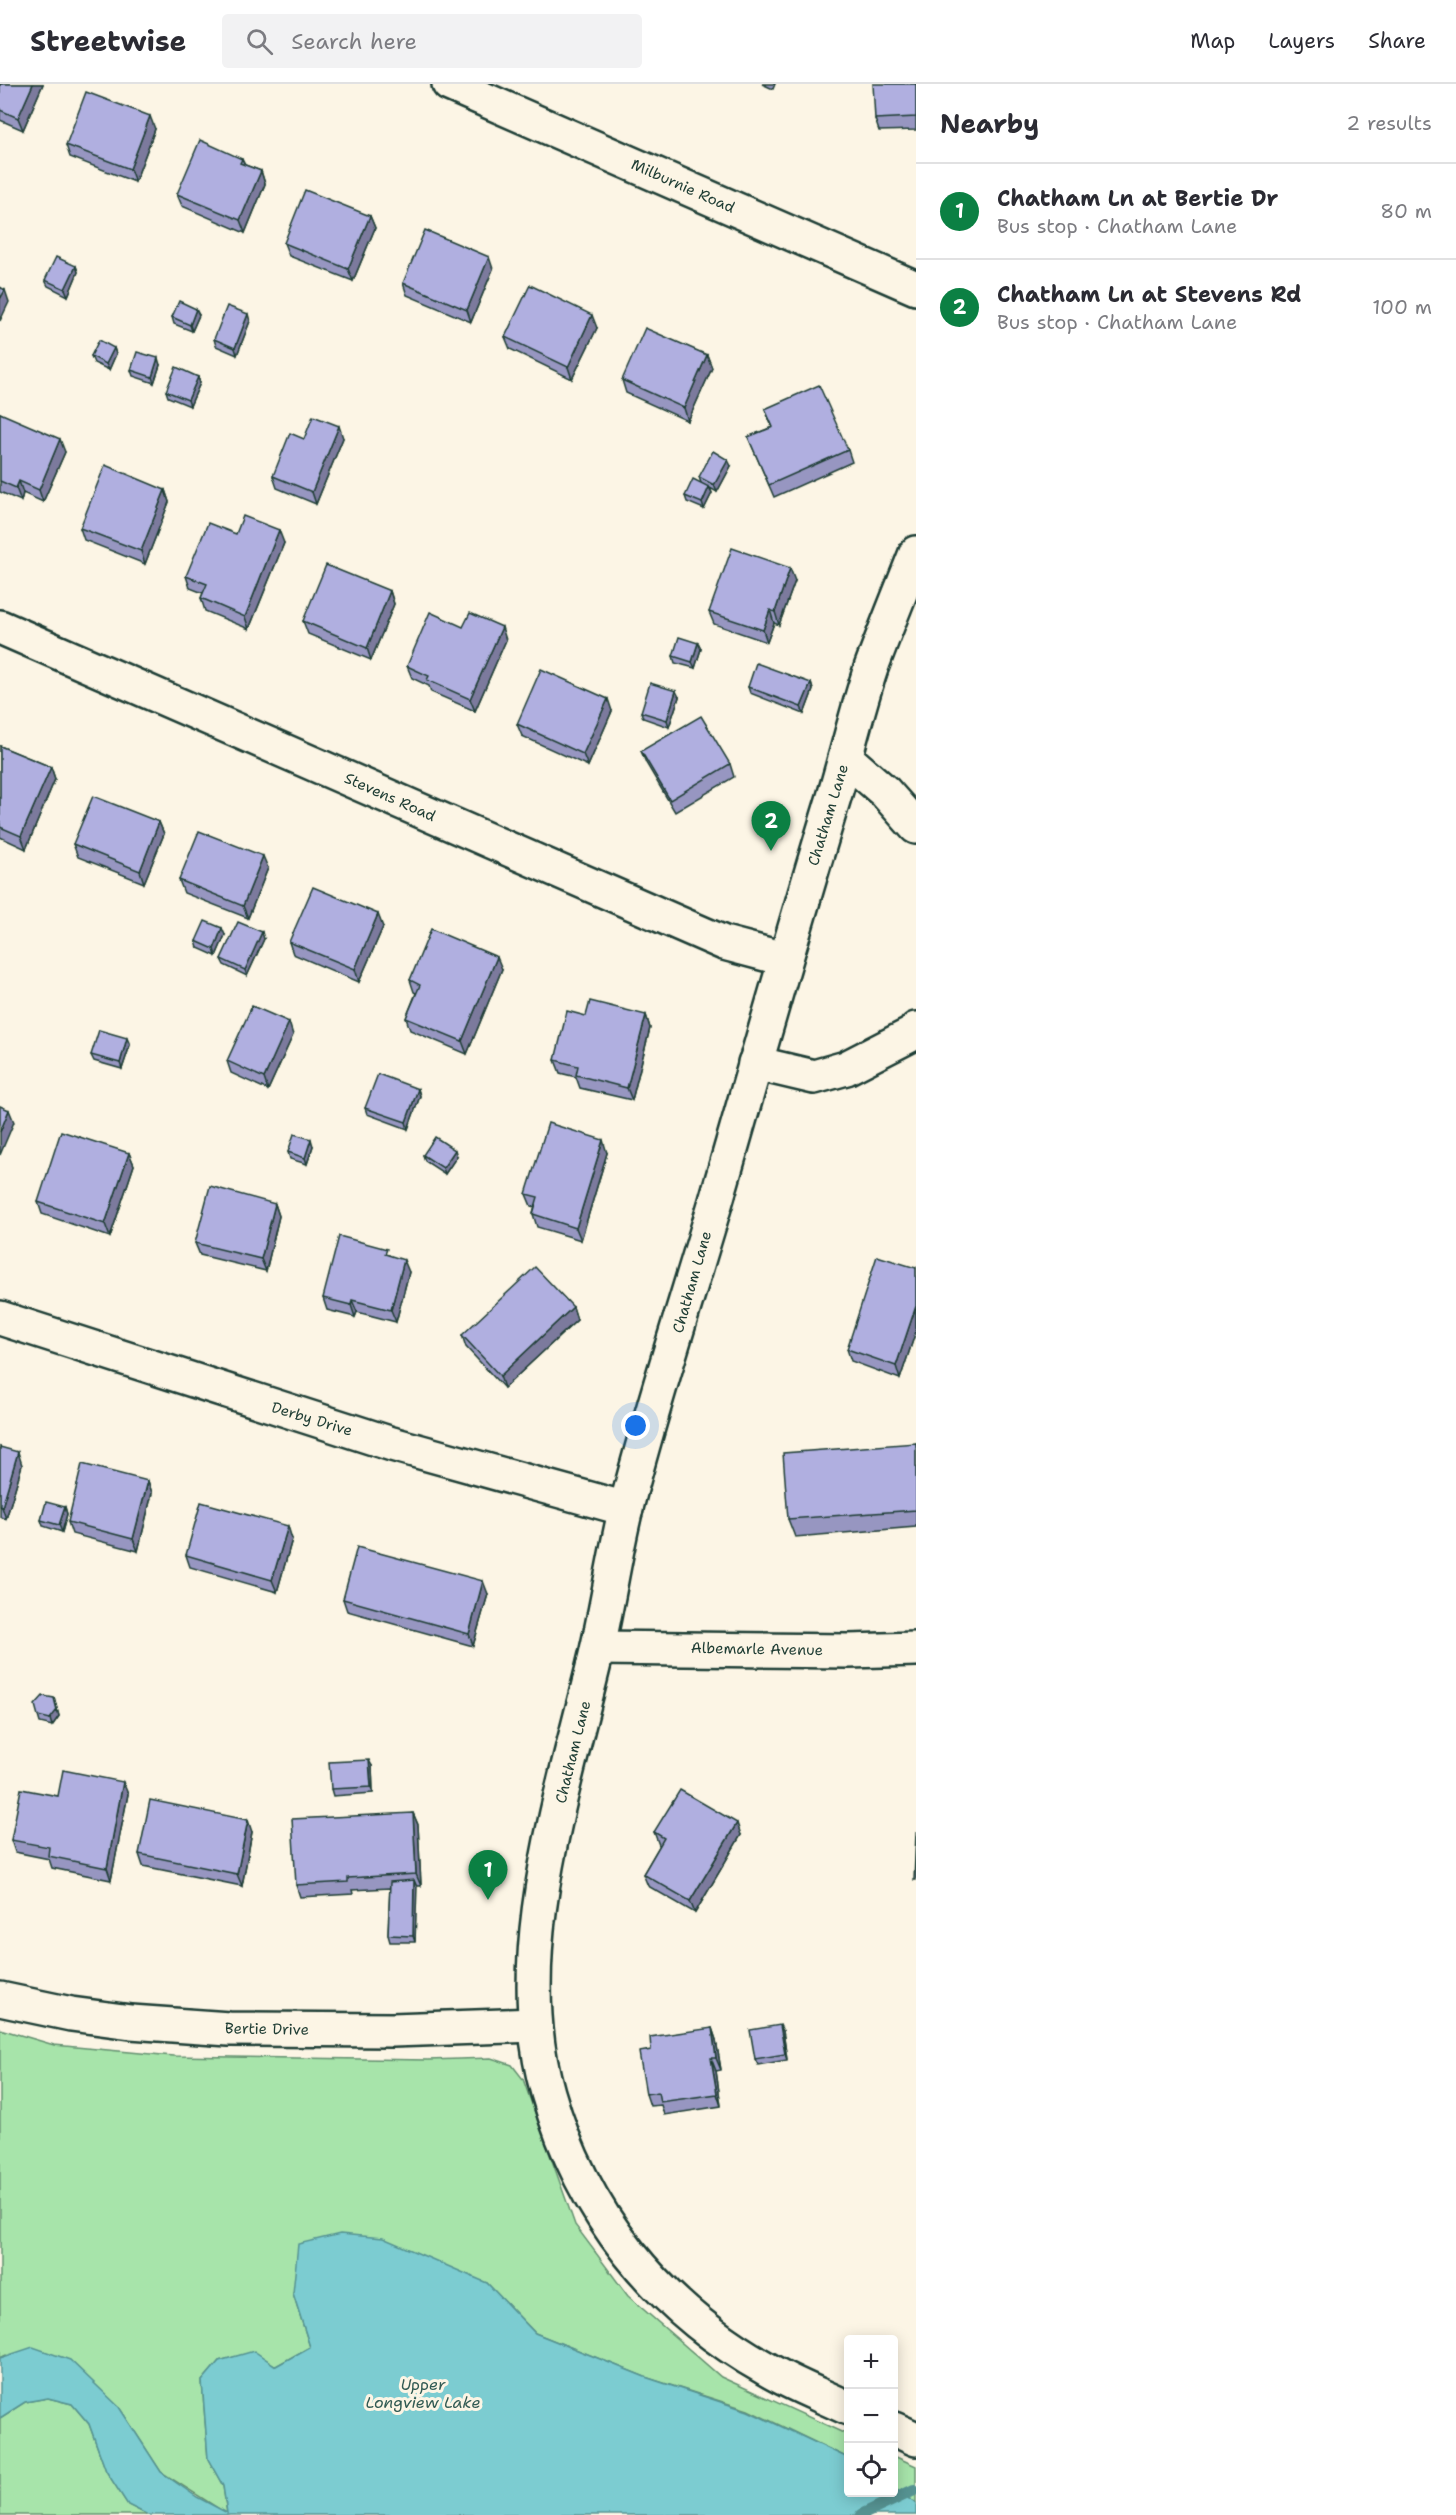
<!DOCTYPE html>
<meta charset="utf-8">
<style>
:root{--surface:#fff;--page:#f2f2f3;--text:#2b2b33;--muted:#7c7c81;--line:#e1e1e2;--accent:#0b8043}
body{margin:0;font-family:"Shantell Sans",sans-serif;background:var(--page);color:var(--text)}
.controls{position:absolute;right:18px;bottom:18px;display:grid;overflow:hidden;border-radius:6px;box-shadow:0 3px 15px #0003}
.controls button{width:54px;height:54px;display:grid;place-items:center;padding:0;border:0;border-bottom:2px solid var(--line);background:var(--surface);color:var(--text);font:30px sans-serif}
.you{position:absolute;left:636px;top:1342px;width:21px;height:21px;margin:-15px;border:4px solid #fff;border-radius:50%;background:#1a73e8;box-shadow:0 0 0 9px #1a73e833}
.badge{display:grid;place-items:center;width:39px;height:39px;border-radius:50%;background:var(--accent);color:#fff;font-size:20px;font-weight:700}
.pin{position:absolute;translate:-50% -50px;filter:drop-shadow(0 2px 3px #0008)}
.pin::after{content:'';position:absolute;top:32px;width:21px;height:18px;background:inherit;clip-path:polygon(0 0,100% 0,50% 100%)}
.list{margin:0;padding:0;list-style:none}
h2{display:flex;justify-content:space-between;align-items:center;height:78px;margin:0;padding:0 24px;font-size:26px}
h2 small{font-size:20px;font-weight:400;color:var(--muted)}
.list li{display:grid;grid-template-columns:39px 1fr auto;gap:18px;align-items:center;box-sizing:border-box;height:96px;padding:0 24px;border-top:2px solid var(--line)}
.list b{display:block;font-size:22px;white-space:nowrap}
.list p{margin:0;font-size:20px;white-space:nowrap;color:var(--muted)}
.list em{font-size:20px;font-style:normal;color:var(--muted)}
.icon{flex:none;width:33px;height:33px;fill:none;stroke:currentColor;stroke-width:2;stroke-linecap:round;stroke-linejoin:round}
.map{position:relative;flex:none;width:916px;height:2431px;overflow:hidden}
header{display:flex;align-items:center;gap:36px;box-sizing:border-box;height:84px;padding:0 30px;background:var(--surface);border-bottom:2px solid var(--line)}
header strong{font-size:28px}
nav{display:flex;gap:33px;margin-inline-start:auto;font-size:21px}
.search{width:420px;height:54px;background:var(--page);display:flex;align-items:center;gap:15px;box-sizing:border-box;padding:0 21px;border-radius:6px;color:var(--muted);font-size:22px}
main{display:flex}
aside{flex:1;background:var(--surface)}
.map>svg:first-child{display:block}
.green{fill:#a7e4aa;stroke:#63906f;stroke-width:1.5}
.water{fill:#7bccd1;stroke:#569392;stroke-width:1.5}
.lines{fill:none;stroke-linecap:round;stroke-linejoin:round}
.stream{stroke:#569392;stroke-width:12}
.minor-casing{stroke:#1f3d34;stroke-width:38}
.minor{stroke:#fcf5e5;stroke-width:33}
.wall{fill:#9796c1;stroke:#1f3d34;stroke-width:1.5}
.shaded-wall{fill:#7b7a9d;stroke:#1f3d34;stroke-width:1.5}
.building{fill:#b0afe0;stroke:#1f3d34;stroke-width:1.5}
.labels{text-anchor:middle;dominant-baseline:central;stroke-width:6;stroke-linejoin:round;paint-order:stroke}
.street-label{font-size:15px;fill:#1f3d34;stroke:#fcf5e5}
.water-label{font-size:16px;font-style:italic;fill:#315a53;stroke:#fcf5e5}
</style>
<header>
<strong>Streetwise</strong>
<div class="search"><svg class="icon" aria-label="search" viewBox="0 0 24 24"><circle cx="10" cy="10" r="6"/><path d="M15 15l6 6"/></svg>Search here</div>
<nav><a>Map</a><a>Layers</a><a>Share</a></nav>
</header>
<main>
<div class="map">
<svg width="916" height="2431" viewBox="0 0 916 2431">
<rect width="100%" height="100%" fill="#fcf5e5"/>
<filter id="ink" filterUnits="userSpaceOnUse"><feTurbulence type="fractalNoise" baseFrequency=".0167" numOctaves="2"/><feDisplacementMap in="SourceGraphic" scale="12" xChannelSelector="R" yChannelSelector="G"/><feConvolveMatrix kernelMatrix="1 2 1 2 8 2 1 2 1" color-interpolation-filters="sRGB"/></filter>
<g filter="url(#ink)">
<g class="green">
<polygon points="0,1945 54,1961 173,1972 428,1976 491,1974 512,1981 523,1995 575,2141 628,2212 721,2293 848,2351 848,2374 748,2326 645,2293 535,2249 487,2199 293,2209 310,2263 276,2282 254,2268 219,2277 202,2297 208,2375 223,2402 227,2430 161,2388 119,2323 6,2271 0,2274"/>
<polygon points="48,2314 72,2320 89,2340 106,2387 128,2421 148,2431 0,2431 0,2334 25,2318"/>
<polygon points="894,2372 916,2382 916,2420 894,2404"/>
</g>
<polygon class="water" points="340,2150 383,2154 487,2199 535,2249 645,2293 748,2327 848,2374 848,2408 894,2408 894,2404 916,2420 916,2431 148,2431 128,2421 106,2387 89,2340 72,2320 48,2314 25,2318 0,2334 0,2274 33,2263 70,2276 119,2323 161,2388 197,2413 227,2429 223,2402 208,2375 202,2297 219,2277 254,2267 276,2282 310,2263 293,2209 298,2160"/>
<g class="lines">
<polyline class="stream" points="861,2431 914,2406"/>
<g class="minor-casing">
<g id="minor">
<polyline points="449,0 916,204"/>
<polyline points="0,543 724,859 784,875"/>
<polyline points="846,674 885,708 916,743"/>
<polyline points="755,979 814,993 846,984 914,949 916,945"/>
<polyline points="0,1234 392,1360 626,1425"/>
<polyline points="598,1564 849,1567 916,1565"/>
<polyline points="0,1915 71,1930 131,1938 229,1945 392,1946 535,1941"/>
<path d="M 848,2324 C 821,2311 791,2300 765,2284 C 657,2223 582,2129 548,2009 C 508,1871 563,1710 595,1575 C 607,1525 614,1473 626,1424 C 652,1321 686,1219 716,1117 C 755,982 793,847 834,713 C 847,670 857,626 871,584 C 885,546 901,507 916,469"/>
<polyline points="894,2345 916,2355"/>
</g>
</g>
<use href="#minor" class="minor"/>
</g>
<g class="wall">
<polygon points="0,0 43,0 23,46 0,36"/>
<polygon points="762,0 775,0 773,5"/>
<polygon points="916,0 916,46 879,47 875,35"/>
<polygon points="155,45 135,98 70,73 66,61"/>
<polygon points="242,75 245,81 261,87 265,100 245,149 182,122 177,110"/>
<polygon points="370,132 375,144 353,197 289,172 284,159"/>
<polygon points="76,182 78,188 68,212 48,202 45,196"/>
<polygon points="493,185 471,238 407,211 403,199"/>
<polygon points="199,231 192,247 174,240 172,233"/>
<polygon points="250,237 237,271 216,262 214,255"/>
<polygon points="597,244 572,295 510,265 505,253"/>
<polygon points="114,264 116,270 109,286 94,279 91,272"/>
<polygon points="707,271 712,284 688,337 626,309 622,296"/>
<polygon points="160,281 154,299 133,292 131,286"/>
<polygon points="198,293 200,299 190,322 168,313 166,307"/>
<polygon points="765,325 848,366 852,378 774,413 748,353 772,343"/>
<polygon points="0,329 65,368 43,418 23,409 21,417 0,408"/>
<polygon points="343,354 316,420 277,404 273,392 304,355"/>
<polygon points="731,382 717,408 710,404 712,409 704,425 687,418 685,412 701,399 699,393"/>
<polygon points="165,406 169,418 145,480 84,456 80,444"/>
<polygon points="236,450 284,459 249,545 205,527 201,514 203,509 190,504 186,492"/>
<polygon points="795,497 779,541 774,539 767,558 714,540 709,528"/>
<polygon points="390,507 394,520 371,576 308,550 303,537"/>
<polygon points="463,543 506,556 475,627 431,608 429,602 412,594 407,582"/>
<polygon points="701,565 695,584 675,579 673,572"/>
<polygon points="811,599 813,606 804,630 750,609 748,603"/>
<polygon points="679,613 669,643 643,634 641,628"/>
<polygon points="612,627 588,682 522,652 517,640"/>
<polygon points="0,662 51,683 55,695 26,765 0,753"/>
<polygon points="641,667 730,680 734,693 675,728 646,679"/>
<polygon points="159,738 164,750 144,799 78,773 73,760"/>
<polygon points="268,784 248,834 184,809 179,796"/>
<polygon points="383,843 359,898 293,870 289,858"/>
<polygon points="225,851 216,872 198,864 196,857"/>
<polygon points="264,855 247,892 224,881 221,875"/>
<polygon points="502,885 467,970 410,946 406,934 416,909 414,908 410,896"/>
<polygon points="646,931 650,944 632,1016 580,1004 576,993 560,989 555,976 586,932"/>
<polygon points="293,951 268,1006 231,989 227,977"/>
<polygon points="130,961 122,985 94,977 91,971"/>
<polygon points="418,1005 420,1012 408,1045 367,1030 365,1024"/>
<polygon points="313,1062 307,1080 290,1075 288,1068"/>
<polygon points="129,1069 134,1081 110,1153 42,1130 38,1118"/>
<polygon points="607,1069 581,1156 537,1143 533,1130 535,1123 531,1122 526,1110"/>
<polygon points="423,1071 457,1072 445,1090 425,1077"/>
<polygon points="275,1120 279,1132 266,1187 200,1171 195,1159"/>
<polygon points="389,1171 409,1188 396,1238 357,1228 355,1233 327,1226 323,1214"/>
<polygon points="916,1184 916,1247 900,1295 851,1277 847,1265"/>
<polygon points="573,1223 577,1236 504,1304 466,1263 462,1251"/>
<polygon points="916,1359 916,1443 795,1453 788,1435"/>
<polygon points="0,1363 22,1381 6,1435 0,1433"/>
<polygon points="148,1397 152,1409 138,1467 72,1450 68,1438"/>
<polygon points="65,1423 67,1430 62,1448 43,1442 41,1436"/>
<polygon points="292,1455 277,1508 190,1483 186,1471"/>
<polygon points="488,1510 473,1562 347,1527 343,1515"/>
<polygon points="56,1621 59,1632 52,1642 40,1639 38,1632"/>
<polygon points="372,1682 373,1709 333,1712 331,1705"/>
<polygon points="128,1710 111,1796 52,1784 49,1775 15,1768 11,1756 58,1712"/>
<polygon points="413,1729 418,1741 421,1802 416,1802 415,1858 390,1858 388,1851 390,1804 352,1806 353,1810 300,1813 296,1801"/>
<polygon points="252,1748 242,1802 143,1782 139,1770"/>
<polygon points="654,1748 741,1751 695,1829 648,1802 643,1790 660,1761 659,1761"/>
<polygon points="712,1944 716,1956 721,1986 716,1987 721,2022 664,2031 661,2021 650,2022 646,2010 651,1966"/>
<polygon points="783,1947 787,1976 758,1981 755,1975"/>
</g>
<g class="shaded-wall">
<polygon points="33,0 43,0 23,46 18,34"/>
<polygon points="150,32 155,45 135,98 130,85"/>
<polygon points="261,87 265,100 245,149 240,136"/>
<polygon points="370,132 375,144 353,197 348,185"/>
<polygon points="489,173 493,185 471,238 467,226"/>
<polygon points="76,182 78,188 68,212 65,205"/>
<polygon points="5,206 9,218 0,237 0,215"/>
<polygon points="196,225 199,231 192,247 190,241"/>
<polygon points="248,230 250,237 237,271 235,264"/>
<polygon points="592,231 597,244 572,295 568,283"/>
<polygon points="114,264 116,270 109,286 106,280"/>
<polygon points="707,271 712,284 688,337 684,324"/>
<polygon points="158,274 160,281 154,299 152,293"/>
<polygon points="198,293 200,299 190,322 188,316"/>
<polygon points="339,342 343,354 316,420 312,408"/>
<polygon points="60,355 65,368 43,418 39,406"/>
<polygon points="728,376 731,382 717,408 714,401"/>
<polygon points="19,397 23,409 21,417 16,404"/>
<polygon points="709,403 712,409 704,425 702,419"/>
<polygon points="165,406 169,418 145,480 141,467"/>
<polygon points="279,446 284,459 249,545 245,533"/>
<polygon points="790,484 795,497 779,541 775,528"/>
<polygon points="390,507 394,520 371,576 367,564"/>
<polygon points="770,526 774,539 767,558 763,546"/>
<polygon points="502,543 506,556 475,627 470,615"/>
<polygon points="698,559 701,565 695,584 692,578"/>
<polygon points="811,599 813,606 804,630 801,623"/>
<polygon points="676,607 679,613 669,643 667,636"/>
<polygon points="608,615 612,627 588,682 583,670"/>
<polygon points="51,683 55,695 26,765 21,752"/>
<polygon points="159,738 164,750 144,799 140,787"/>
<polygon points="263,772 268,784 248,834 243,822"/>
<polygon points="378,830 383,843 359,898 355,885"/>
<polygon points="222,844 225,851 216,872 214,865"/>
<polygon points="262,848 264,855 247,892 245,886"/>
<polygon points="497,873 502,885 467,970 462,957"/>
<polygon points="646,931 650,944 632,1016 627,1004"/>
<polygon points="289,938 293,951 268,1006 264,994"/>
<polygon points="127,954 130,961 122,985 120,979"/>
<polygon points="418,1005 420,1012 408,1045 406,1038"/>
<polygon points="9,1026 14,1038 0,1071 0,1048"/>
<polygon points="311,1055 313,1062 307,1080 305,1074"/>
<polygon points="603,1056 607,1069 581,1156 576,1144"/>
<polygon points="455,1066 457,1072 445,1090 443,1084"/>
<polygon points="129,1069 134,1081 110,1153 105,1140"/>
<polygon points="275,1120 279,1132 266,1187 261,1175"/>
<polygon points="404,1176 409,1188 396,1238 391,1226"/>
<polygon points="352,1216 357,1228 355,1233 351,1221"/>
<polygon points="916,1222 916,1247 900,1295 896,1282"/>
<polygon points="573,1223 577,1236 504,1304 500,1292"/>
<polygon points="18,1368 22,1381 6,1435 2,1423"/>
<polygon points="148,1397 152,1409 138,1467 133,1455"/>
<polygon points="65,1423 67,1430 62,1448 59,1441"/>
<polygon points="288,1442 292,1455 277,1508 272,1496"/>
<polygon points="483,1497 488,1510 473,1562 469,1550"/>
<polygon points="54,1614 59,1632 52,1642 50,1635"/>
<polygon points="369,1676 372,1682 373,1709 371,1703"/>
<polygon points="123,1698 128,1710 111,1796 107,1784"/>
<polygon points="413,1729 418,1741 421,1802 416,1790"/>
<polygon points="248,1736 252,1748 242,1802 237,1790"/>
<polygon points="737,1739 741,1751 695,1829 690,1817"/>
<polygon points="414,1796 417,1803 415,1858 413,1852"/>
<polygon points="780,1941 783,1947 787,1976 785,1970"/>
<polygon points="712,1944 716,1956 721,1986 716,1974"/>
<polygon points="711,1974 716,1987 721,2022 717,2010"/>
</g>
<g class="building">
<polygon points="0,0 33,0 18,34 0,26"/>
<polygon points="873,0 916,0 916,33 875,35"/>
<polygon points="86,8 150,32 130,85 66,61"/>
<polygon points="200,56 242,75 240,79 261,87 240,136 177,110"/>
<polygon points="305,106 370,132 348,185 284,159"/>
<polygon points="425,146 489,173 467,226 403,199"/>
<polygon points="56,173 76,182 65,205 45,196"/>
<polygon points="530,201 592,231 568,283 505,253"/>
<polygon points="0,203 5,206 0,215"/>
<polygon points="179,217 196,225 190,241 172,233"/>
<polygon points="227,222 248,230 235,264 214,255"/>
<polygon points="645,244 707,271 684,324 622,296"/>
<polygon points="99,256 114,264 106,280 91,272"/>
<polygon points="137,268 158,274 152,293 131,286"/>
<polygon points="176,283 198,293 188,316 166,307"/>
<polygon points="819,301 848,366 769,401 748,353 773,343 765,325"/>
<polygon points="0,329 60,355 39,406 19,397 16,404 0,397"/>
<polygon points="313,332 339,342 312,408 273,392 290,349 304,355"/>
<polygon points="713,367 728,376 714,401 699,393"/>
<polygon points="105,381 165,406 141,467 80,444"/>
<polygon points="693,395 709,403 702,419 685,412"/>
<polygon points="243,432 279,446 245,533 201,514 207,500 186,492 208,439 236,450"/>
<polygon points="732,464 790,484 775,528 770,526 763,546 709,528"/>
<polygon points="326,481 390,507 367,564 303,537"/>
<polygon points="430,528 463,543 470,529 502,543 470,615 427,596 429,592 407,582"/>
<polygon points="679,553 698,559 692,578 673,572"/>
<polygon points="756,579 811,599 801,623 748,603"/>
<polygon points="541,585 608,615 583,670 517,640"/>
<polygon points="650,599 676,607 667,636 641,628"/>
<polygon points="701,632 730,680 670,716 641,667"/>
<polygon points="0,662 51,683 21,752 0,743"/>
<polygon points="93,712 159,738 140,787 73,760"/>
<polygon points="199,747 263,772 243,822 179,796"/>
<polygon points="313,803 378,830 355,885 289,858"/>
<polygon points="205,837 222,844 214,865 196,857"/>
<polygon points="238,838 262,848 245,886 221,875"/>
<polygon points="431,845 497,873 462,957 406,934 420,901 410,896"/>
<polygon points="590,917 646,931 627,1004 576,991 578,982 555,976 567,927 586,932"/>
<polygon points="252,922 289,938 264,994 227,977"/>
<polygon points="99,946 127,954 120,979 91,971"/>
<polygon points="378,990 418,1005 406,1038 365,1024"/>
<polygon points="0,1022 9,1026 0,1048"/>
<polygon points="548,1039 603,1056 576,1144 533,1130 538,1113 526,1110"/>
<polygon points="61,1047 129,1069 105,1140 38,1118"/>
<polygon points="294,1050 311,1055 305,1074 288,1068"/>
<polygon points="435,1053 455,1066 443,1084 423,1071"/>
<polygon points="210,1102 275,1120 261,1175 195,1159"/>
<polygon points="339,1152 387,1165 385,1170 404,1176 391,1226 352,1216 351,1221 323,1214"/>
<polygon points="877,1172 916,1184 916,1222 896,1282 847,1265"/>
<polygon points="535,1183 573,1223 500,1292 462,1251"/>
<polygon points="916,1359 916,1426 788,1435 783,1369"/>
<polygon points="0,1363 18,1368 2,1423 0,1422"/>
<polygon points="82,1380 148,1397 133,1455 68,1438"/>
<polygon points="46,1418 65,1423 59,1441 41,1436"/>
<polygon points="201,1418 288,1442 272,1496 186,1471"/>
<polygon points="357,1463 483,1497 469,1550 343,1515"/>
<polygon points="43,1612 54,1614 57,1626 50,1635 38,1632 35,1621"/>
<polygon points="369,1676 371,1703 331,1705 329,1678"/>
<polygon points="63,1686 123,1698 107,1784 48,1772 49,1763 11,1756 21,1705 58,1712"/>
<polygon points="680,1706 737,1739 690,1817 643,1790 664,1754 654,1748"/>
<polygon points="150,1716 248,1736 237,1790 139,1770"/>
<polygon points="413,1729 416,1790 348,1794 348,1798 296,1801 292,1735"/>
<polygon points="916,1748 916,1796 914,1796"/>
<polygon points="414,1796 413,1852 388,1851 390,1798"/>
<polygon points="780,1941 785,1970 755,1975 750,1946"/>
<polygon points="712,1944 716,1974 711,1974 717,2010 660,2018 658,2008 646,2010 639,1968 651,1966 650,1953"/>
</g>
</g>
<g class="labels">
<g class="street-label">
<text transform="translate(683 102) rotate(24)">Milburnie Road</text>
<text transform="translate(390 713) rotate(24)">Stevens Road</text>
<text transform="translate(828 731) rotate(-73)">Chatham Lane</text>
<text transform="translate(692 1198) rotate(-74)">Chatham Lane</text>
<text transform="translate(312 1335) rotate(17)">Derby Drive</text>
<text transform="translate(757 1565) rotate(1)">Albemarle Avenue</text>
<text transform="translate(573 1668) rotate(-76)">Chatham Lane</text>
<text transform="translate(267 1945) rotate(1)">Bertie Drive</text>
</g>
<g class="water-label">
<text x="423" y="2300">Upper<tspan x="423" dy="18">Longview Lake</tspan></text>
</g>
</g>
</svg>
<div class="controls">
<button>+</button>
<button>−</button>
<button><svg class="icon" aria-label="locate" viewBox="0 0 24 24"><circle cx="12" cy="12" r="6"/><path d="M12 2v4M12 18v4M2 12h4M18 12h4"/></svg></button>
</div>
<div class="you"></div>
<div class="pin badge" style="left:488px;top:1816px">1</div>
<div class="pin badge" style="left:771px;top:767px">2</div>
</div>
<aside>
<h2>Nearby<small>2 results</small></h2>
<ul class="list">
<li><span class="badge">1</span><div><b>Chatham Ln at Bertie Dr</b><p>Bus stop · Chatham Lane</p></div><em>80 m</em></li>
<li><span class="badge">2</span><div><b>Chatham Ln at Stevens Rd</b><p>Bus stop · Chatham Lane</p></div><em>100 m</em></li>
</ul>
</aside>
</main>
